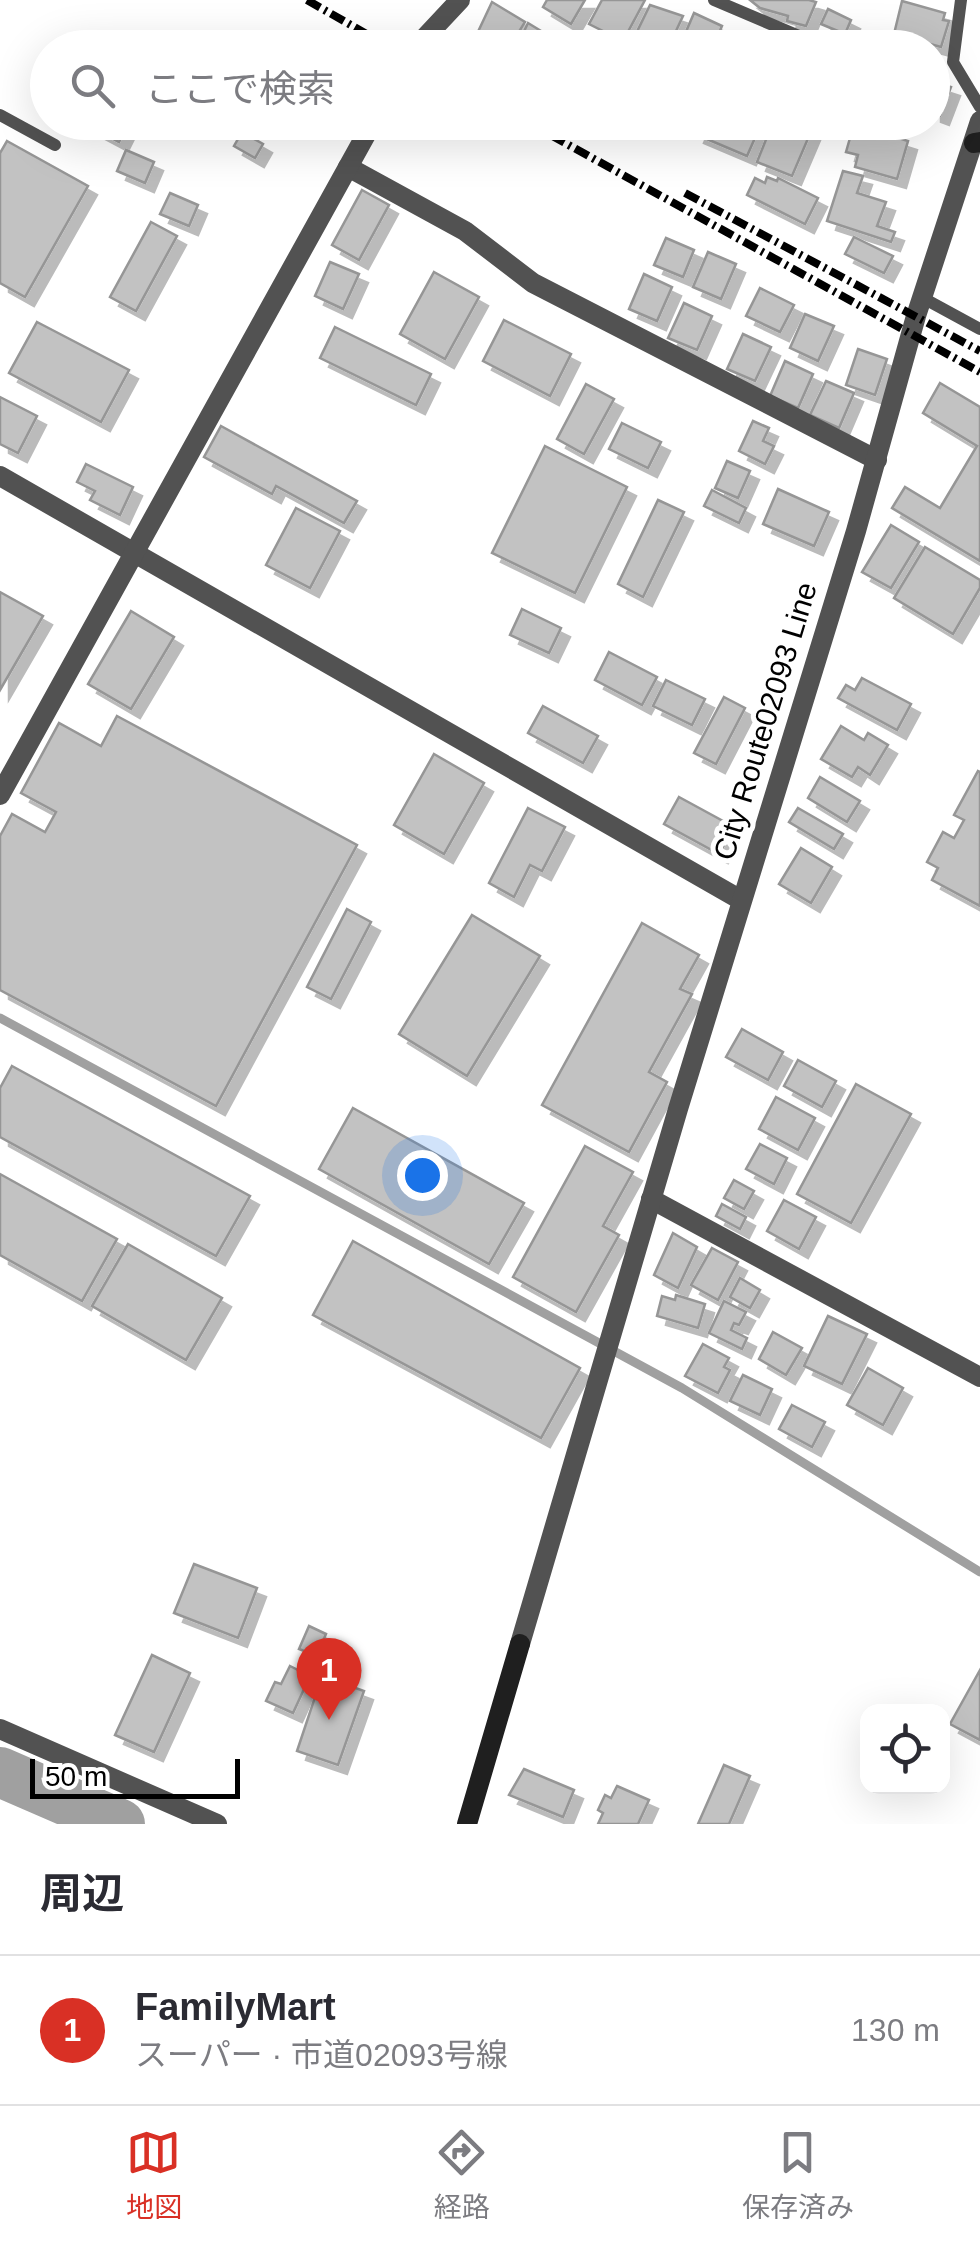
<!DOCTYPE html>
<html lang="ja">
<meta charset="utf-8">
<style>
:root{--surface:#fff;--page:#f7f7f7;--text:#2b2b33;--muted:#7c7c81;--line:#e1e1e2;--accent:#d93025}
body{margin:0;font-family:Arial,"Noto Sans JP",sans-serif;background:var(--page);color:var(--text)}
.controls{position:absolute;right:30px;bottom:30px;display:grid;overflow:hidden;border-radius:20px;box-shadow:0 10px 40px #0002}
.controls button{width:90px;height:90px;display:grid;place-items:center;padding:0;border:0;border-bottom:2px solid var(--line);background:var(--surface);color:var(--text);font:50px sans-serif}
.scale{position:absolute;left:30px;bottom:25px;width:210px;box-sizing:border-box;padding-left:10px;border:5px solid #000;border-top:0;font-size:28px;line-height:35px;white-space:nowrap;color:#000;-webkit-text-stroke:8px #fff;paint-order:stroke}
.you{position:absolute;left:422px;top:1175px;width:35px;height:35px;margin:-25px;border:8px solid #fff;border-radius:50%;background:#1a73e8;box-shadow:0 0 0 15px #1a73e833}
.badge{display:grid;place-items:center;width:65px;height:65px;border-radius:50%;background:var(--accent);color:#fff;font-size:32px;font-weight:700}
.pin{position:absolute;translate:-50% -82px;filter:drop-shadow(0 2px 5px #0008)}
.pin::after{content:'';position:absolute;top:52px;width:35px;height:30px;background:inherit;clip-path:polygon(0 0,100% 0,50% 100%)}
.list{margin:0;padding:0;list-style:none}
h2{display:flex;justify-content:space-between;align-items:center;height:130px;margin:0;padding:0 40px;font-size:42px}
h2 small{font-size:32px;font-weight:400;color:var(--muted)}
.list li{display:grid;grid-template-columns:65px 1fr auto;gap:30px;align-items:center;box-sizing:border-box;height:150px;padding:0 40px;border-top:2px solid var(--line)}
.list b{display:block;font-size:38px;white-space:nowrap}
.list p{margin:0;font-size:32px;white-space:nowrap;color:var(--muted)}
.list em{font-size:32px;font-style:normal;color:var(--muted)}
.icon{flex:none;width:55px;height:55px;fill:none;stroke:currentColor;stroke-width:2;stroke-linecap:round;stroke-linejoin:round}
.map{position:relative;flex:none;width:980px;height:1824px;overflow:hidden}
.search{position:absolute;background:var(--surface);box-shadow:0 10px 40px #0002;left:30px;right:30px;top:30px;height:110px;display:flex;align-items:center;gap:25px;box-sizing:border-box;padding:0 35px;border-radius:55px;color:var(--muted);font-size:38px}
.sheet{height:280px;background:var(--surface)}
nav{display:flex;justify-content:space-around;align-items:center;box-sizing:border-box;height:140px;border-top:2px solid var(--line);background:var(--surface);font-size:28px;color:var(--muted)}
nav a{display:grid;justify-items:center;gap:5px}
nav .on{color:var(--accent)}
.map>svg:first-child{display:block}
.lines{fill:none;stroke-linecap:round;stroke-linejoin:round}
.stream{stroke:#a0a0a0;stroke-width:9}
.river{stroke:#a0a0a0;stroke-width:50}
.building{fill:#c2c2c2;stroke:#969696;stroke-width:2.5;filter:url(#shadow)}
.lane{stroke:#525252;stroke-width:12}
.street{stroke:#525252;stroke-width:20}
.secondary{stroke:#1f1f1f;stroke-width:20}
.rail{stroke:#000;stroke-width:8;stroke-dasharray:15 5 2.5 5;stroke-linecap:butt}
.labels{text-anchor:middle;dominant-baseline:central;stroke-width:10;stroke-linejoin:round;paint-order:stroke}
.street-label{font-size:30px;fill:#000;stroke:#fff}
</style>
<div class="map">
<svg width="980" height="1824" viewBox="0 0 980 1824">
<defs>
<filter id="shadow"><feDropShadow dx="9" dy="9" stdDeviation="0" flood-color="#0004"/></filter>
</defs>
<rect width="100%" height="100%" fill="#fff"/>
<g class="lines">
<polyline class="stream" points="0,1018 682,1388 980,1572"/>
<polyline class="river" points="0,1772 120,1824"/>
</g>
<g class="building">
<polygon points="547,0 585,0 571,24 543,7"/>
<polygon points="602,0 645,0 623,41 589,24"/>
<polygon points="750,0 809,0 816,2 806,26 787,21 788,16 760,8"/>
<polygon points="902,1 945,13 943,20 949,21 941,47 894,34"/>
<polygon points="492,2 525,22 509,48 495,48 476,36"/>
<polygon points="650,5 683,16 668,48 629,48"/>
<polygon points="828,9 851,20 845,34 821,24"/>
<polygon points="694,13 722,26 713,48 679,48"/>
<polygon points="528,23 559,42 556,48 516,48"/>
<polygon points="932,81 951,87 940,116 932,113"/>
<polygon points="81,122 129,122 119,142"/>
<polygon points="700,122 762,122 747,156 695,134"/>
<polygon points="773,122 815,122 792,176 757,162"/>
<polygon points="854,124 908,141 897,179 855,167 858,155 846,152"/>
<polygon points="242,132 263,144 255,158 234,146"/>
<polygon points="7,141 88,186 25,297 0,283 0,153"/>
<polygon points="126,150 154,162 145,183 117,171"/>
<polygon points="843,171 863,176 857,193 886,202 877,226 895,232 891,242 827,221"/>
<polygon points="767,177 777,181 778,178 818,198 805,224 747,195 755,178 765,183"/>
<polygon points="362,190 389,205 359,260 332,245"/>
<polygon points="170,193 198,205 189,226 160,214"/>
<polygon points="151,222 177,236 136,311 110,297"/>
<polygon points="854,237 893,256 884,273 845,254"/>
<polygon points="666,238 694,250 683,277 654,265"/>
<polygon points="708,252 736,264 721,299 693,287"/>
<polygon points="330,262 359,274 343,309 315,296"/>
<polygon points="434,272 479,297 445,359 400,334"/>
<polygon points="644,274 672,287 657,321 629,309"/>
<polygon points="760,288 794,305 780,332 746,316"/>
<polygon points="684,303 712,316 697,350 668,338"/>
<polygon points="805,314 834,326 818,361 790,348"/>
<polygon points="504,320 571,354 550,396 483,361"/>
<polygon points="37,322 129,370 101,422 9,373"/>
<polygon points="335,327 431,374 416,405 320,358"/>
<polygon points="743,334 771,347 755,381 727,369"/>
<polygon points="858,349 887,359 875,395 846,385"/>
<polygon points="785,361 813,374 798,408 770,396"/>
<polygon points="826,381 854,393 839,428 810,415"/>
<polygon points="940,383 980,407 980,561 892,508 905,487 940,508 977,446 923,413"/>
<polygon points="586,384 614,399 584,454 557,439"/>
<polygon points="0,397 37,416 18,453 0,444"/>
<polygon points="753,421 769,428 763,441 774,446 765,464 739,451"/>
<polygon points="622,423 661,442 648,468 609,449"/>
<polygon points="221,426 357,501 344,523 276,486 272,494 204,457"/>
<polygon points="545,446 627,487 575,593 492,553"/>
<polygon points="727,461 750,471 738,498 715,488"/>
<polygon points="86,464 133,487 120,515 90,500 95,491 77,482"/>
<polygon points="778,489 829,512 814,546 763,524"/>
<polygon points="712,490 746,508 739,523 704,506"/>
<polygon points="658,500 684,512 643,597 618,584"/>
<polygon points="296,508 340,531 310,588 266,565"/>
<polygon points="891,525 919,542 891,588 862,572"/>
<polygon points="925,547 980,580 980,588 953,634 894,598"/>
<polygon points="0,592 43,616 0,690"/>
<polygon points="522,609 561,628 549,653 510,635"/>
<polygon points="131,611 174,637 131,709 88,684"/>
<polygon points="609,652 657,677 642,705 595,680"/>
<polygon points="862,678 911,704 897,730 838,698 846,685 855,690"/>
<polygon points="666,680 705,699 692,725 653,706"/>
<polygon points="724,697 745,708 716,764 694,753"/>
<polygon points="543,706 598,736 583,763 528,733"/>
<polygon points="117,716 357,845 216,1106 0,990 0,836 12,814 45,832 56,812 21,793 59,723 101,746"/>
<polygon points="841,726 864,740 868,733 888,745 870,775 858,767 852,777 821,759"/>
<polygon points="434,754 484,783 444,854 394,825"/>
<polygon points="978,771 980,772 980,906 932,880 938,868 927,862 943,832 954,838 964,820 954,815"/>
<polygon points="820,777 860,801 847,822 808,798"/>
<polygon points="679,797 734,827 719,854 664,824"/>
<polygon points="528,808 565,827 542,871 530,865 514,897 489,883"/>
<polygon points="798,808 843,834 834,849 789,822"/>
<polygon points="801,848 832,867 811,903 779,884"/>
<polygon points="347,909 371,922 331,999 307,987"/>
<polygon points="472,915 540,956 467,1076 399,1034"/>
<polygon points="642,923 699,955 680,989 692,994 649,1072 667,1082 629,1152 542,1105"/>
<polygon points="742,1029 783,1052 768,1080 726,1057"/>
<polygon points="798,1060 836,1081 822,1107 784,1086"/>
<polygon points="12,1066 250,1196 216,1256 0,1137 0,1088"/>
<polygon points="856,1084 911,1114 851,1223 797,1194"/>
<polygon points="776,1097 815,1118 798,1150 759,1129"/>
<polygon points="353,1108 524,1203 489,1264 319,1169"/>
<polygon points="760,1144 787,1158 774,1184 746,1169"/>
<polygon points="585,1146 633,1172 603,1226 619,1235 576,1312 513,1277"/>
<polygon points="0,1174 117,1239 82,1301 0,1255"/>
<polygon points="734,1180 754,1191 744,1209 724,1198"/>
<polygon points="784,1200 816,1217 799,1249 767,1231"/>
<polygon points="722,1204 746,1217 740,1229 716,1216"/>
<polygon points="673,1233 697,1247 678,1288 654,1275"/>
<polygon points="353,1241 580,1368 541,1438 313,1315"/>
<polygon points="128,1244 222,1298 186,1360 92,1306"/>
<polygon points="712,1248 738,1262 718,1300 691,1285"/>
<polygon points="740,1278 760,1290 750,1308 730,1297"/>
<polygon points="676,1295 705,1304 698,1328 657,1316 662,1296 675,1300"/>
<polygon points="724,1301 746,1312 739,1325 734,1323 731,1330 747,1338 742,1349 709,1333"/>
<polygon points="828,1316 867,1334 842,1384 804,1366"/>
<polygon points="773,1332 802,1348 786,1375 759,1359"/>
<polygon points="703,1344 729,1358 724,1367 730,1370 718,1393 685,1376"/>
<polygon points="868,1368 903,1388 883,1425 847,1405"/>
<polygon points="743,1375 772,1389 760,1415 730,1401"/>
<polygon points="792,1405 825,1422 812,1447 779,1429"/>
<polygon points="194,1564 257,1588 238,1638 174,1613"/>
<polygon points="309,1626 326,1634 317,1656 299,1649"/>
<polygon points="152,1655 190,1673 154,1752 115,1735"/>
<polygon points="290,1666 310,1676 293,1713 266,1701 275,1682 281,1684"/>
<polygon points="980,1670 980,1740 950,1724"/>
<polygon points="322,1676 364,1691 338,1765 297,1751"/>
<polygon points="724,1765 750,1776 729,1824 698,1824"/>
<polygon points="524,1769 574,1790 563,1817 509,1795"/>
<polygon points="617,1786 649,1800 638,1824 598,1824 603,1813 598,1810 605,1795 611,1798"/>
</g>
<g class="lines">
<g class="lane">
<polyline points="714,0 827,48"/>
<polyline points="961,0 953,62 980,107"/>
<polyline points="0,115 55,145"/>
<polyline points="923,298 980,329"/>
</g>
<g class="street">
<polyline points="415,48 460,0"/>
<polyline points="348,167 465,231 533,283 877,460"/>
<polyline points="0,476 741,900"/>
<polyline points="0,795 373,122"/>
<polyline points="651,1199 980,1377"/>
<polyline points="520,1644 678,1109 856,531 916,316 980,121"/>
<polyline points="0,1729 217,1824"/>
</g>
<g class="secondary">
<polyline points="974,143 980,142"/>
<polyline points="467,1824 520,1644"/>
</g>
<g class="rail">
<polyline points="307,0 391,48"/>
<polyline points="527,122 980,372"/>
<polyline points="685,193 980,351"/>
</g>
</g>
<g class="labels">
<g class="street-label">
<text transform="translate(765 721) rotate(-73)">City Route02093 Line</text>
</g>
</g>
</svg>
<div class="controls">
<button><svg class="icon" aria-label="locate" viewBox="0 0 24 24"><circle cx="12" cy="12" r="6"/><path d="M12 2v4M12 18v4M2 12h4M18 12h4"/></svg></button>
</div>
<div class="scale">50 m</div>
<div class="you"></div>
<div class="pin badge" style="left:329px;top:1720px">1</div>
<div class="search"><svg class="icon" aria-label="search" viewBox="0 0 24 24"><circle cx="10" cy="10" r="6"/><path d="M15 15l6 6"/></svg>ここで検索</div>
</div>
<section class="sheet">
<h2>周辺<small></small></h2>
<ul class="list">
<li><span class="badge">1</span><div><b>FamilyMart</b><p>スーパー · 市道02093号線</p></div><em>130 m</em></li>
</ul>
</section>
<nav>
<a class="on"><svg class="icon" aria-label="map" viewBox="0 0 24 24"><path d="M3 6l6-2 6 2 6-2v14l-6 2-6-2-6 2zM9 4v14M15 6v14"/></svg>地図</a>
<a><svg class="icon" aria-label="directions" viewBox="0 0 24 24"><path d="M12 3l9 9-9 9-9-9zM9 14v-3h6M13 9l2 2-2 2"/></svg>経路</a>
<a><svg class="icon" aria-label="saved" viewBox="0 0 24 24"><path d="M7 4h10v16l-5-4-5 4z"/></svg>保存済み</a>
</nav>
